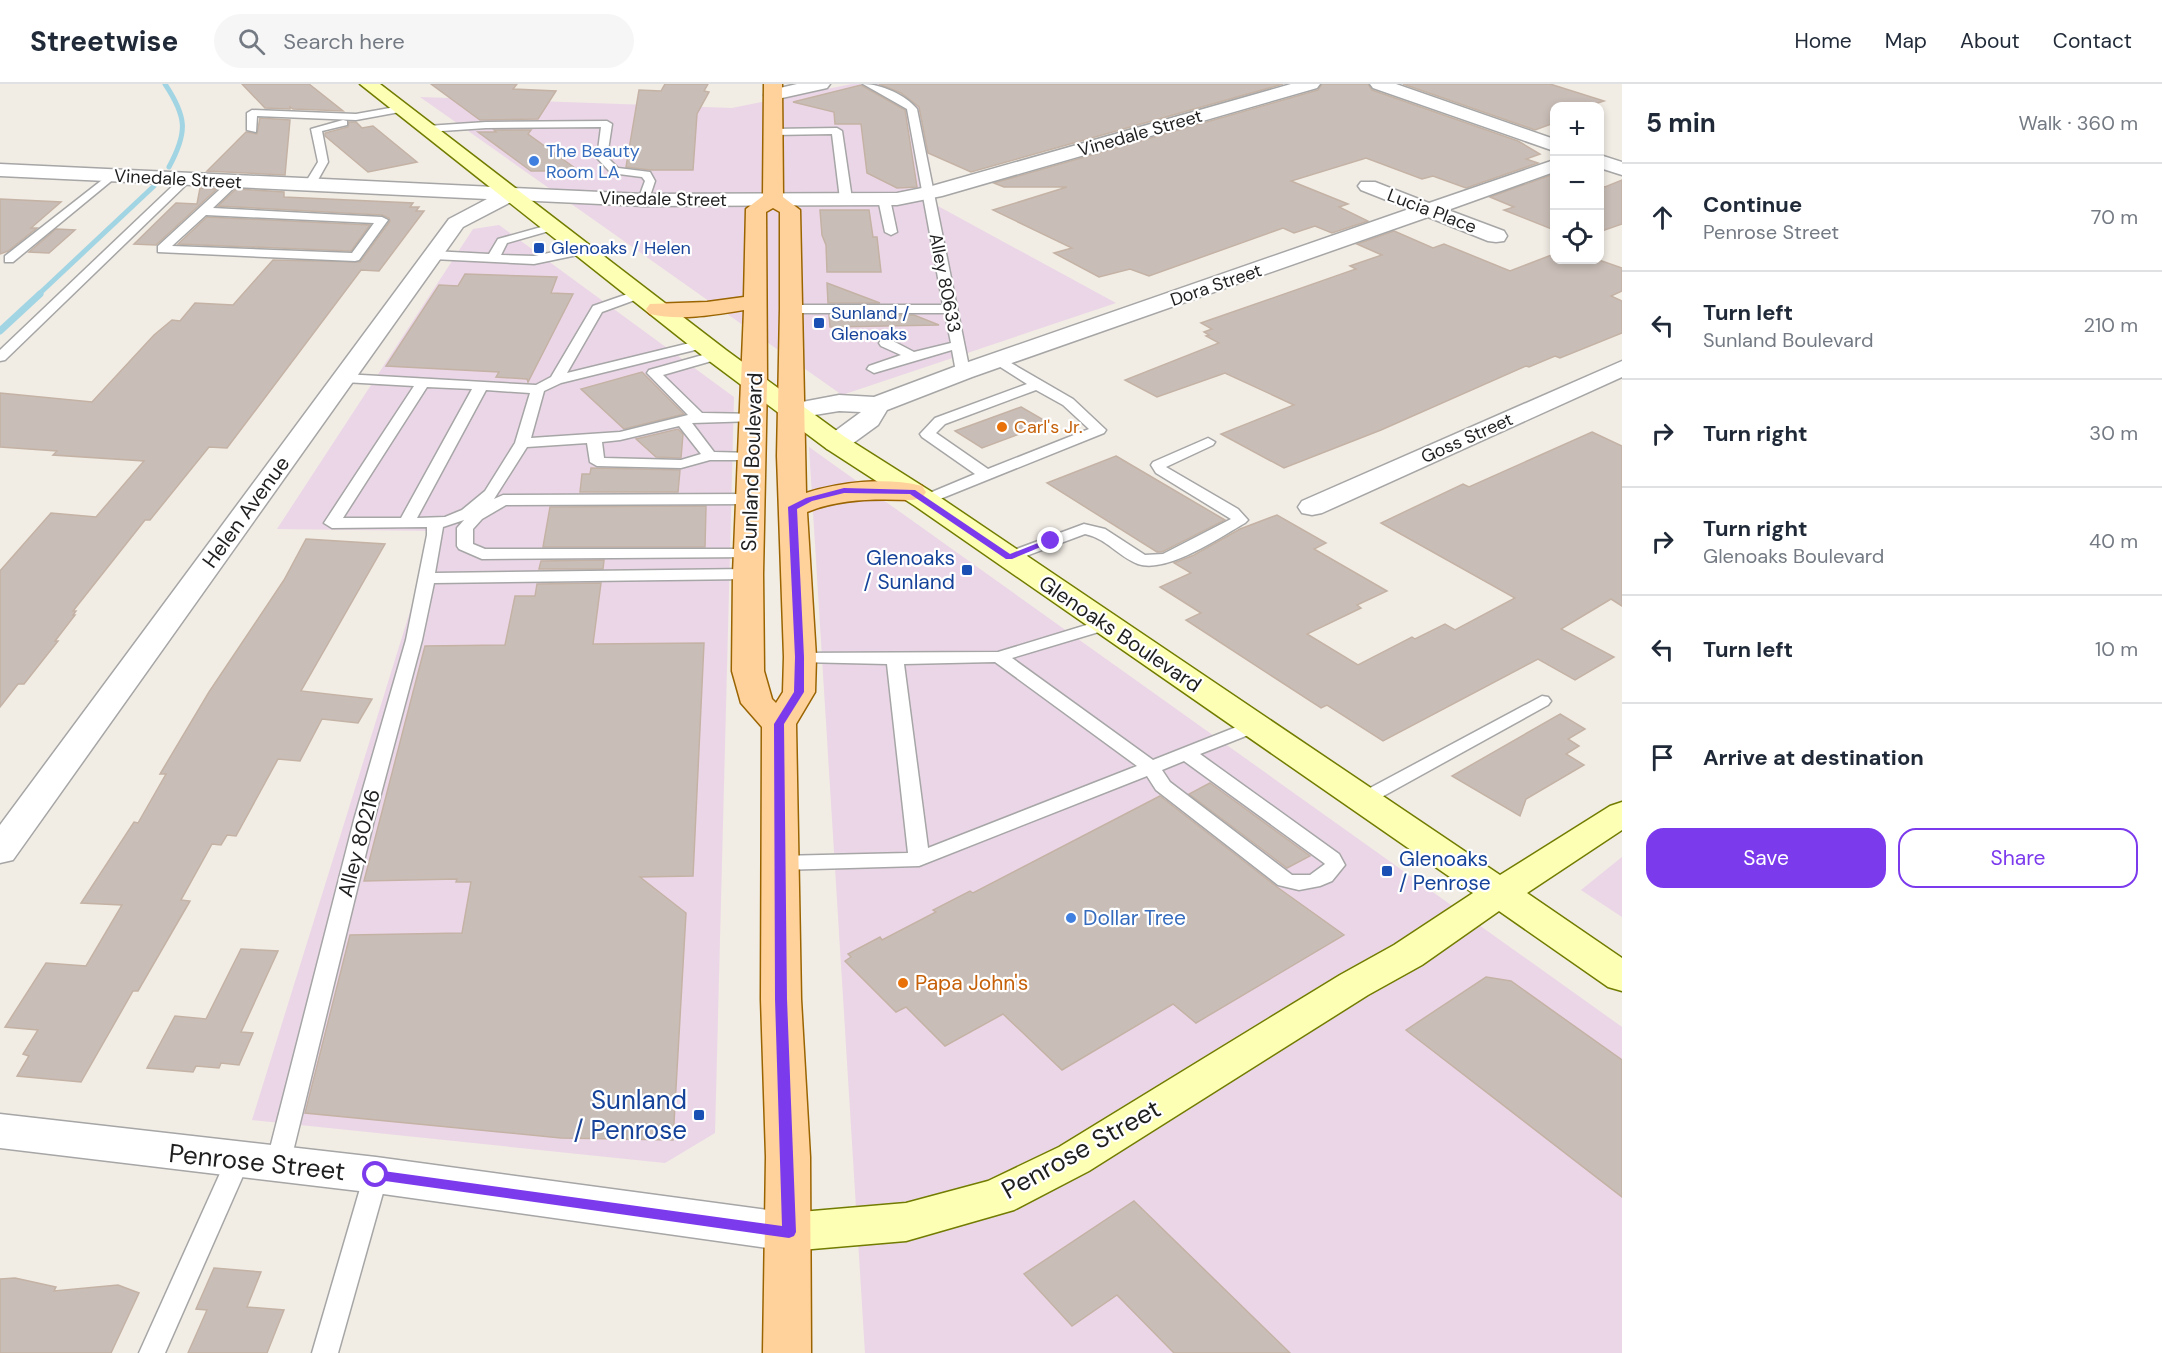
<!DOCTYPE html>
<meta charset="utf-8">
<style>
:root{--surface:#fff;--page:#f6f6f7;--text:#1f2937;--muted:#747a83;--line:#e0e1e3;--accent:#7c3aed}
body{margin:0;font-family:"DM Sans",sans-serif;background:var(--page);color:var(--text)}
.controls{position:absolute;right:18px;top:18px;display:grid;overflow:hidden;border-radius:12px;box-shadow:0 3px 9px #0003}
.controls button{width:54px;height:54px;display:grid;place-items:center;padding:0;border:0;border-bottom:2px solid var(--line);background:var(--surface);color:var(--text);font:30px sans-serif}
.stop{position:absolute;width:18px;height:18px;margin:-14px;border:4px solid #7c3aed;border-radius:50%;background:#fff}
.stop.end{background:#7c3aed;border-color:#fff;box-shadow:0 2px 6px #0008}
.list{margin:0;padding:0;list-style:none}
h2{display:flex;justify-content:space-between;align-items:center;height:78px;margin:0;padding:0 24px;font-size:26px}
h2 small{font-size:20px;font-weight:400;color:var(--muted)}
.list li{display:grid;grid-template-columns:39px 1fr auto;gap:18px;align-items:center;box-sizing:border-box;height:108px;padding:0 24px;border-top:2px solid var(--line)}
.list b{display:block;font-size:22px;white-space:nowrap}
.list p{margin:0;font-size:20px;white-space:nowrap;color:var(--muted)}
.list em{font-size:20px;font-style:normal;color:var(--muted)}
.actions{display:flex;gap:12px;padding:18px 24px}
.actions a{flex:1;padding:14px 0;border:2px solid var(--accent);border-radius:18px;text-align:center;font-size:21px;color:var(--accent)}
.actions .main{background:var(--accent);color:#fff}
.icon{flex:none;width:33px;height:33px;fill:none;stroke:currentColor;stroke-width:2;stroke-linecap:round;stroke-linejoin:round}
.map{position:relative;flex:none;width:1622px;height:1269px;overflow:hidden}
header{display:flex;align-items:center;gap:36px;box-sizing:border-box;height:84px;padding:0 30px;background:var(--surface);border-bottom:2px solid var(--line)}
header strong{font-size:28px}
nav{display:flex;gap:33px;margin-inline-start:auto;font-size:21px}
.search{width:420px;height:54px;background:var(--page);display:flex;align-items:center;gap:15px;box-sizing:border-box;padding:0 21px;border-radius:33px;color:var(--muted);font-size:22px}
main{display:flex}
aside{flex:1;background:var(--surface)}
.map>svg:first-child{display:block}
.industrial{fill:#ebd6e7}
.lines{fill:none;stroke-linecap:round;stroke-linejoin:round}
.stream-far1{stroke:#a1d5e3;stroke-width:5}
.stream{stroke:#a1d5e3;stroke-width:7}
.building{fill:#c9beb7;stroke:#c4b2a5;stroke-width:1.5}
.service-casing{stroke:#a6a6a6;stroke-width:3}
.minor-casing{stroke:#a6a6a6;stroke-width:3}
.secondary-casing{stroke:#717c00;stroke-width:3}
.primary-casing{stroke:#9a6400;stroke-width:3}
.service{fill:#fff;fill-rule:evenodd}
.minor{fill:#fff;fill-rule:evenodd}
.secondary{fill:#fdffb4;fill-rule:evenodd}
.primary{fill:#ffd29b;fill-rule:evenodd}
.route{fill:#7c3aed}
.shop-dot{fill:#3f7fe0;stroke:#fff;stroke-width:2}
.transit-dot{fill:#1a4fb4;stroke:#fff;stroke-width:2}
.food-dot{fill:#e8710a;stroke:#fff;stroke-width:2}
.labels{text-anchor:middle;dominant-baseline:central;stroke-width:4.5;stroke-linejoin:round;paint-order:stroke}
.far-street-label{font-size:18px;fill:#1f1f1f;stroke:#fff}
.far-shop-label{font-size:18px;fill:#366cbe;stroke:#fff;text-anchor:start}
.far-transit-label{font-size:18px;fill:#164399;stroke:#fff;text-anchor:start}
.far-food-label{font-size:18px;fill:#c56008;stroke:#fff;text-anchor:start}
.street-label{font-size:21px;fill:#1f1f1f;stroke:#fff}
.transit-label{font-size:21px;fill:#164399;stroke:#fff;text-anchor:end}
.shop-label{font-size:21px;fill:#366cbe;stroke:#fff;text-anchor:start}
.food-label{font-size:21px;fill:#c56008;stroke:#fff;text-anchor:start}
.near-transit-label{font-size:26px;fill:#164399;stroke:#fff;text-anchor:end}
.near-street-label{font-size:26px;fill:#1f1f1f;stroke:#fff}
</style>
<header>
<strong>Streetwise</strong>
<div class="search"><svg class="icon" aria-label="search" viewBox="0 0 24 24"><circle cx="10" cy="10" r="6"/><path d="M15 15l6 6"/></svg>Search here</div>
<nav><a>Home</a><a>Map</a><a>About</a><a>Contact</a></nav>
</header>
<main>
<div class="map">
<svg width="1622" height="1269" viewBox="0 0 1622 1269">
<rect width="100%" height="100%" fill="#f1ece4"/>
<g class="industrial">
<polygon points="852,0 883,0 920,20 936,121 1116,219 842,311 420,13 732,24"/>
<polygon points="499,141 734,313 715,1049 665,1079 252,1036 435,447 277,445 473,145"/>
<polygon points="809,363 1622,943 1622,1269 865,1269"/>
<polygon points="1622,773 1622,833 1581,806"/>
</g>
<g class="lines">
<g class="stream-far1">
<path d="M 165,0 C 187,33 188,48 169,83"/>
<polyline points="38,211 154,102"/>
</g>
<polyline class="stream" points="0,247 40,210"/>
</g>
<g class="building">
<polygon points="242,0 309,0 343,27 293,25 290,23 290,25 265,24"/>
<polygon points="431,0 517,0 513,5 556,7 538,35 480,36"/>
<polygon points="665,0 708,0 704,7 709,8 697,30 693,86 651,86 626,83 639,6 661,7"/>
<polygon points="879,0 1283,0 971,88 928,69 919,23 901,9"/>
<polygon points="1322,0 1368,0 1372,6 1518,57 1540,70 1526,75 1538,79 1466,104 1433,92 1422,95 1366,74 1291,97 1348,120 1339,123 1368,137 1332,149 1315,142 1294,149 1283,144 1149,192 1130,185 1099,193 1054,169 1072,164 993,126 1067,103 1004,103 994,99 1318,6"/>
<polygon points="1403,0 1550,0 1604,17 1588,22 1554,22 1554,39 1535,46"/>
<polygon points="861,1 905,26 917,103 897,104 867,89 861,40 835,40 834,28 793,18"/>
<polygon points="260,34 290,36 285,91 207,87 246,48 257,50"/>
<polygon points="349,38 356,38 362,44 373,42 417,78 368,88 325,52 325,49 348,43"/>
<polygon points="494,46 531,46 528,50 579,87 531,87 478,48 496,48"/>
<polygon points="1554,90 1554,146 1504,126 1514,123 1490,113"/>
<polygon points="1622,96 1622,140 1599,148 1599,101 1605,103"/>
<polygon points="200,104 217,105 156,161 134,160 176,119 197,120"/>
<polygon points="236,105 284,108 284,113 413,119 410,123 419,123 416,127 424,127 379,187 361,186 227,364 209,363 150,436 145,436 73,527 76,527 73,531 75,531 55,557 58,557 24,600 18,600 0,623 0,487 51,429 96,433 144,377 53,371 57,367 0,363 0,309 92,318 154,251 172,236 180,237 195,219 233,221 273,176 360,178 390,137 389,134 382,131 218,122"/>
<polygon points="0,115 61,118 31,144 37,144 8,167 0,170"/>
<polygon points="820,126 869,126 873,153 877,153 881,188 827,188 826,161 822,151"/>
<polygon points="207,133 370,141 351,167 178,160"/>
<polygon points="56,145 75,146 49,169 29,168"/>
<polygon points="1394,147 1433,164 1444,160 1510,187 1554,170 1554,176 1599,176 1622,184 1622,207 1611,212 1622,217 1622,249 1560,274 1555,272 1529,283 1526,282 1381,346 1284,384 1221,350 1294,321 1225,289 1157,313 1125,296 1219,259 1206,252 1209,251 1204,248 1212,245 1201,239 1356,185 1350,182 1382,171 1357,160"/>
<polygon points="465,190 557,193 551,209 573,210 528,298 527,295 496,293 499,288 386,282 439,201 458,202"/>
<polygon points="827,199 880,219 828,219"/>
<polygon points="829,231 914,231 939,241 830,243"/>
<polygon points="642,288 684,330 624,345 581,305"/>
<polygon points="1021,323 1049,339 982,364 955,347"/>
<polygon points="678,345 683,350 681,374 656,373 636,355"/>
<polygon points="1592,348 1622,362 1622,522 1611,515 1561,545 1614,573 1575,596 1538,575 1383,657 1327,621 1321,624 1186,536 1201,529 1160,503 1191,489 1174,479 1194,471 1240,445 1277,431 1326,459 1314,465 1387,507 1357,521 1361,524 1307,550 1358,581 1412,553 1415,555 1445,540 1455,546 1515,514 1381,439 1463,400 1469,403"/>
<polygon points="1116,372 1225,436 1162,468 1157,468 1047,399"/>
<polygon points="591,384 680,386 678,408 580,408 582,390 590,390"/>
<polygon points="706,422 705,463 543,463 550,423"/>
<polygon points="306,455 385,460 301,607 372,615 358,639 322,635 300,677 278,675 236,752 227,751 221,761 212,760 181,816 190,817 138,907 133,907 81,998 17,992 29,972 23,970 38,946 5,943 46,879 86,882 122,821 81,819 134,738 138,739 166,690 160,690 209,608 284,496"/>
<polygon points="604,476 603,485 539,485 541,477"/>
<polygon points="601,499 593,560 704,559 693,792 640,793 686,829 673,1056 561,1054 305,1029 350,851 462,849 471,798 456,798 457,795 364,797 425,562 505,561 515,512 535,512 537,500"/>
<polygon points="1560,630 1585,645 1568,655 1579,662 1566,670 1584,681 1526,715 1520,732 1452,692"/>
<polygon points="1210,699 1310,772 1287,784 1189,710"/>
<polygon points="1160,712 1277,803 1344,851 1196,939 1173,920 1062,986 1003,930 945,962 906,923 896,928 845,877 851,873 848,870 880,853 882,856 936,828 933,826 970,807 973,809"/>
<polygon points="241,865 278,867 241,948 253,949 239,981 221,979 219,984 196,982 193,988 147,984 175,932 206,935"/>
<polygon points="1486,893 1511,897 1622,976 1622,1113 1406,946"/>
<polygon points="1134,1117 1290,1269 1174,1269 1117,1211 1072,1242 1024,1190"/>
<polygon points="214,1184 261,1188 247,1223 284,1226 267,1269 188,1269 207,1226 196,1225"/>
<polygon points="15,1194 56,1203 54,1207 118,1201 139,1209 111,1269 0,1269 0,1195"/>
</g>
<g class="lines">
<g class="service-casing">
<g id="service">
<path d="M 863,0 C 881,0 906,11 917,25 L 970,288 L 968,291 L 958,291 L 956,288 L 952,266 L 874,289 L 867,285 L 869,282 L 901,271 L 881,262 L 879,259 L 881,256 L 891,256 L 914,268 L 951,259 L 945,229 L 792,229 L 786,225 L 792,221 L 943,221 L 907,25 Z"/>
<polygon points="401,22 406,25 405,27 356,36 257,32 256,48 247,46 247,29 252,26 356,30"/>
<polygon points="343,36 347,37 347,41 322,47 328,78 314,103 306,103 304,101 318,78 311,45"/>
<polygon points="607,37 612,40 607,73 618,84 650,88 655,97 648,118 644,119 638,116 645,97 642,93 611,89 597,74 601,43 486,44 427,48 422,45 427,42 486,38"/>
<polygon points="837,44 842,47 852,115 846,118 840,115 832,50 773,51 768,48 773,45"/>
<polygon points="111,89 115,90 115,94 13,178 5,178 5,172"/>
<polygon points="186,92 190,93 190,97 5,276 0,277 0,266 182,93"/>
<path d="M 234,95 L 240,98 L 238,100 L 213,124 L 382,133 L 388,136 L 359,176 L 355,177 L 158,168 L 158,162 L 230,96 ZM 206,131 L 374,139 L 352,169 L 172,162 Z"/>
<polygon points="884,112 890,115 897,148 891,151 885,148 878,115"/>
<polygon points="552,140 556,141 556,145 507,159 501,171 534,172 583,162 589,166 587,169 534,180 433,175 427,171 433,167 489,170 498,155"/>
<path d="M 639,206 L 643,207 L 645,210 L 643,213 L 602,228 L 567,289 L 702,256 L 707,257 L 709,260 L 707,263 L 561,299 L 544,307 L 531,354 L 620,348 L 688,331 L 647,289 L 649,286 L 717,267 L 722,268 L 724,271 L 722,274 L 663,291 L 702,329 L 760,330 L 762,333 L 755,337 L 692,339 L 714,368 L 752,369 L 757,370 L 759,373 L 757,376 L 710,376 L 681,384 L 597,382 L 590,378 L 587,359 L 527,363 L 494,415 L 503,411 L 751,410 L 759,415 L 751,420 L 506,421 L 482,435 L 473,445 L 473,460 L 485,465 L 749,465 L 755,467 L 757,470 L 755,473 L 482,475 L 459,465 L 457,462 L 457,444 L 464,436 L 443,443 L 435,489 L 748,485 L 756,490 L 748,495 L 434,499 L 422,556 L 374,736 L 290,1080 L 286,1087 L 278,1090 L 270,1087 L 266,1080 L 354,736 L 406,556 L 427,451 L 427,443 L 332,444 L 324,439 L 414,302 L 344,298 L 337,294 L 344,290 L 536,301 L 551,293 L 593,222 ZM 427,303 L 472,305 L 401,434 L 343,434 ZM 486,306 L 530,309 L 515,359 L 485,407 L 462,426 L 445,433 L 417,434 ZM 679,342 L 701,370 L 681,376 L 604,374 L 602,358 L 620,356 Z"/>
<path d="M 999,272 L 1073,315 L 1106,346 L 1104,349 L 930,419 L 920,419 L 917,416 L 920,413 L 975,390 L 922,353 L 920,350 L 935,334 L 1027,300 L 994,279 L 992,276 L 994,273 ZM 1036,306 L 1063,321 L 1089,345 L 988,385 L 936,349 L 945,340 Z"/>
<path d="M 1208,354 L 1215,358 L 1213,361 L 1166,383 L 1238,425 L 1248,436 L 1245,439 C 1220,453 1167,490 1138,480 C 1119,473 1106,454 1085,450 L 1015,476 L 1009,478 L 1001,473 L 1003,470 L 1084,440 L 1105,445 L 1145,471 L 1163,470 L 1231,435 L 1156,389 L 1151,381 L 1153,378 Z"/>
<path d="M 1106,535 L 1112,536 L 1114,540 L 1112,544 L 1012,574 L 1153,676 L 1249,638 L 1261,638 L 1264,642 L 1261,646 L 1200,670 L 1339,770 L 1345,781 L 1332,797 L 1320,802 L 1299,806 L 1278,801 L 1156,706 L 1147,692 L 919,782 L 779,786 L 772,784 L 769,779 L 772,774 L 779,772 L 908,769 L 887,580 L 800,578 L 794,577 L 791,573 L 794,569 L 998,568 ZM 995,578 L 1137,682 L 928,764 L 904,580 ZM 1184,677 L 1324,779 L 1325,780 L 1310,791 L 1292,791 L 1170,698 L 1162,686 Z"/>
<polygon points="1542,612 1548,613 1551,617 1548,621 1369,720 1362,722 1355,720 1352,716 1355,712"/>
<polygon points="238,1066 246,1069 250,1076 165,1269 139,1269 226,1076 230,1069"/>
<polygon points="376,1081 384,1084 388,1091 338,1269 312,1269 364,1091 368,1084"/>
</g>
</g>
<g class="minor-casing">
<g id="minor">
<polygon points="797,0 830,0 827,4 773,16 767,15 764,11 767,7"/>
<polygon points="1291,0 1320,0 1317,4 942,112 897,121 644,122 515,116 463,143 13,776 0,779 0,741 449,135 487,115 0,92 0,80 644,110 897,109 932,102"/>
<polygon points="1370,0 1396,0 1554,55 1554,67 1373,4"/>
<polygon points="1600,71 1622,78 1622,91 1600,84"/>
<polygon points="1554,76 1554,88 1448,126 1504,147 1507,152 1504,157 1496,158 1488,157 1428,133 972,293 887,326 878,341 845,365 836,367 827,365 823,359 827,353 861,328 839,327 790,335 781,332 777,327 781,322 839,311 874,313 954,283 1409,125 1361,106 1358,102 1361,98 1375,98 1429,119"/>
<polygon points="1622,277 1622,293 1322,429 1312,431 1302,429 1298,423 1302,417"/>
<polygon points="0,1030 376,1073 789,1129 805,1134 812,1148 805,1162 789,1167 376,1109 0,1064"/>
</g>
</g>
<g class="secondary-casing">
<polygon id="secondary" points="360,0 380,0 726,266 845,353 935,410 1500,791 1610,722 1622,718 1622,746 1527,809 1622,874 1622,907 1608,903 1499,827 1422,881 1368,911 1089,1087 1014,1126 906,1157 789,1167 773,1162 766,1148 773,1134 789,1129 906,1119 988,1097 1059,1063 1340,891 1394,861 1473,809 915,422 827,365 708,276"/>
</g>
<g class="primary-casing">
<path id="primary" d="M 764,0 L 782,0 L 783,113 L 800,126 L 806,409 C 841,398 885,393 922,402 L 926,408 L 922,414 L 912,416 C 876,415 841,414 807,428 L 816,573 L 815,608 L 796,640 L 801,915 L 810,1073 L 811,1269 L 763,1269 L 766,1073 L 761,915 L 762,643 L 741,619 L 732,587 L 733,490 L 744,226 C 714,231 680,237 650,230 L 646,225 L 650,220 L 707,218 L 744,213 L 746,125 L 763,112 ZM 773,124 L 780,128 L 780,225 L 777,372 L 784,573 L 783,608 L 776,619 L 772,615 L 764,587 L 763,490 L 767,297 L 766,128 Z"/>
</g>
<use href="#service" class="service"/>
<use href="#minor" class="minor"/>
<use href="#secondary" class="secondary"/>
<use href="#primary" class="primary"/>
</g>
<polygon class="route" points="844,404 915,406 1010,470 1048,455 1055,457 1012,475 1006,475 910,410 844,409 812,417 797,425 804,573 804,608 784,640 787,915 796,1148 794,1152 789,1154 371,1095 370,1091 371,1087 376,1086 782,1142 775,915 774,640 794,608 795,573 788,423 806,414"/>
<g class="shop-dot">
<circle cx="534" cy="77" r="6"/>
<circle cx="1071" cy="834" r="6"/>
</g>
<g class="transit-dot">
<rect x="533" y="158" width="12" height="12" rx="3"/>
<rect x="813" y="233" width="12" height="12" rx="3"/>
<rect x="961" y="480" width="12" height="12" rx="3"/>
<rect x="1381" y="781" width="12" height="12" rx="3"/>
<rect x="693" y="1025" width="12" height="12" rx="3"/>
</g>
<g class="food-dot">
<circle cx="1002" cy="343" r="6"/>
<circle cx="903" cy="899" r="6"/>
</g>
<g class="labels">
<g class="far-street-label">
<text transform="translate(1140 49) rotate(-16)">Vinedale Street</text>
<text transform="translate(178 95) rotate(3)">Vinedale Street</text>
<text transform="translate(663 115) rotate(1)">Vinedale Street</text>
<text transform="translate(1432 127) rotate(21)">Lucia Place</text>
<text transform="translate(945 199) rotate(79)">Alley 80633</text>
<text transform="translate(1216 201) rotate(-19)">Dora Street</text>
<text transform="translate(1467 354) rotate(-24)">Goss Street</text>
</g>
<g class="far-shop-label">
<text x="546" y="67">The Beauty<tspan x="546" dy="21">Room LA</tspan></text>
</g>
<g class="far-transit-label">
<text x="551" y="164">Glenoaks / Helen</text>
<text x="831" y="229">Sunland /<tspan x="831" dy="21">Glenoaks</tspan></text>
</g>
<g class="far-food-label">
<text x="1014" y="343">Carl's Jr.</text>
</g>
<g class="street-label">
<text transform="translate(752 378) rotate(-88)">Sunland Boulevard</text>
<text transform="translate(246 428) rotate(-54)">Helen Avenue</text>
<text transform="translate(1120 550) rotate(34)">Glenoaks Boulevard</text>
<text transform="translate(359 759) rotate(-75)">Alley 80216</text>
</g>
<g class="transit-label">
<text x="955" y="474">Glenoaks<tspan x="955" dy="24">/ Sunland</tspan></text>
<text x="1399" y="775" text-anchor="start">Glenoaks<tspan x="1399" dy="24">/ Penrose</tspan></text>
</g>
<g class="shop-label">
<text x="1083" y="834">Dollar Tree</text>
</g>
<g class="food-label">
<text x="915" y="899">Papa John's</text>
</g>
<g class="near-transit-label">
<text x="687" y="1016">Sunland<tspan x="687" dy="30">/ Penrose</tspan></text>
</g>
<g class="near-street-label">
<text transform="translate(1081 1065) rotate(-29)">Penrose Street</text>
<text transform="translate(257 1078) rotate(6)">Penrose Street</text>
</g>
</g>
</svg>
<div class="controls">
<button>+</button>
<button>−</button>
<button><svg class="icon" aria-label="locate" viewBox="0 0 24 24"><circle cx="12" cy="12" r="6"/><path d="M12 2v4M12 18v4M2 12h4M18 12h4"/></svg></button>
</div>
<div class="stop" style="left:376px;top:1091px"></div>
<div class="stop end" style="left:1051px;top:457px"></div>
</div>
<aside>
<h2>5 min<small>Walk · 360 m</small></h2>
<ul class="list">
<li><svg class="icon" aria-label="ahead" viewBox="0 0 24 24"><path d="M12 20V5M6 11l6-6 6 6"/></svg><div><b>Continue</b><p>Penrose Street</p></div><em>70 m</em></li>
<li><svg class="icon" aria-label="left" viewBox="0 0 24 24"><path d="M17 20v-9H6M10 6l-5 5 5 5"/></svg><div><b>Turn left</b><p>Sunland Boulevard</p></div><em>210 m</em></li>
<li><svg class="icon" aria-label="right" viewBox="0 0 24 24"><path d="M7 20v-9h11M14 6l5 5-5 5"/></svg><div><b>Turn right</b></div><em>30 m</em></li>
<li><svg class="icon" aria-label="right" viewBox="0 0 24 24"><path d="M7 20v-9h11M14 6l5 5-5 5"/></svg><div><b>Turn right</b><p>Glenoaks Boulevard</p></div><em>40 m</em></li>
<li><svg class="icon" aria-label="left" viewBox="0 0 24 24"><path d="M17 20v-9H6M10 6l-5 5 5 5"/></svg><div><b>Turn left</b></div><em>10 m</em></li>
<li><svg class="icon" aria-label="arrive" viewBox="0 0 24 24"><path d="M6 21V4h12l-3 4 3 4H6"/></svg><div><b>Arrive at destination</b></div></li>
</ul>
<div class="actions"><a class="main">Save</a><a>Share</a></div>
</aside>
</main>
